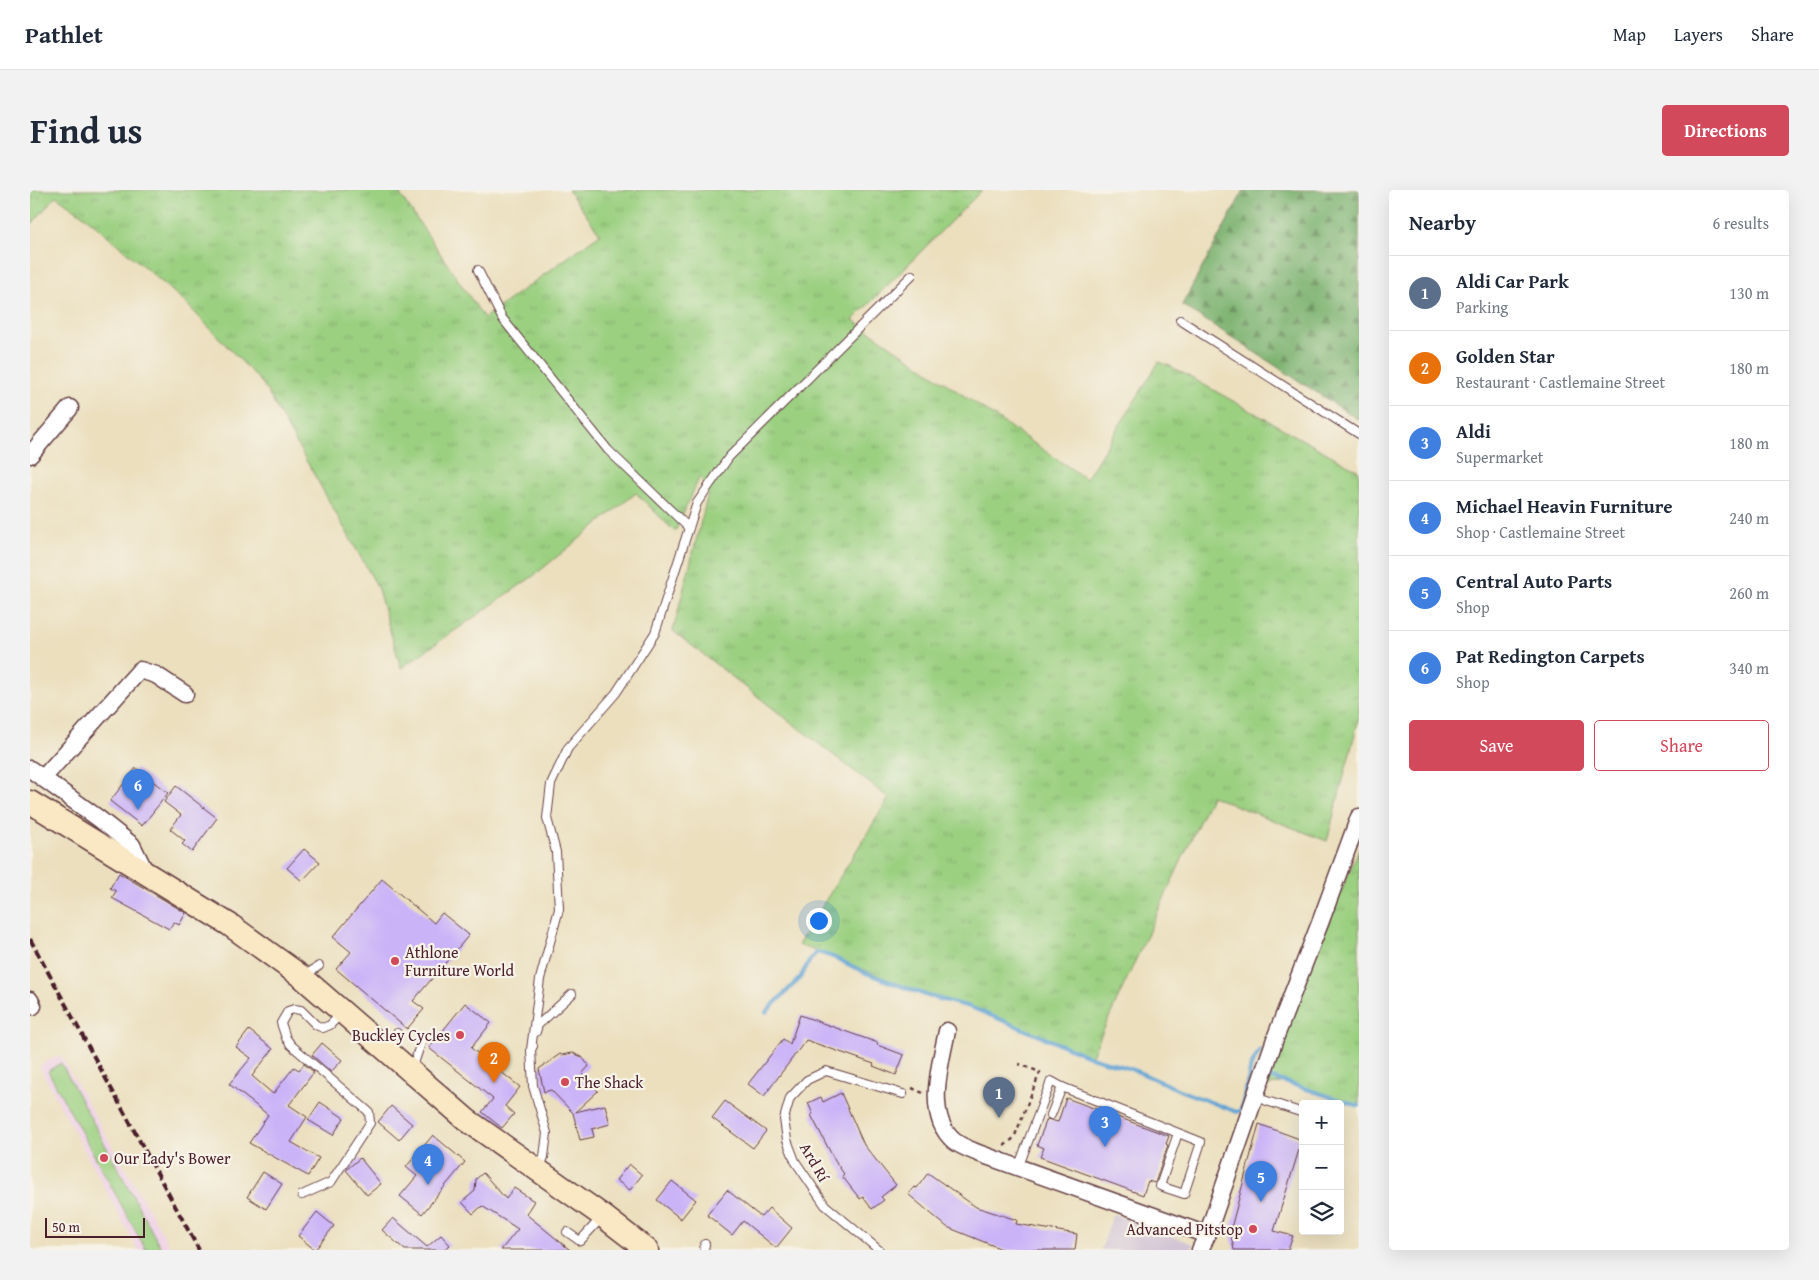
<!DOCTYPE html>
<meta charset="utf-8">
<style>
:root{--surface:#fff;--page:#f2f2f3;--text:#1f2937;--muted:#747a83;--line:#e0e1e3;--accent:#d1495b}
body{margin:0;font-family:"Gentium Book Plus",serif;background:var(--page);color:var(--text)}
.controls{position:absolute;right:15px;bottom:15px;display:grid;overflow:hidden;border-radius:5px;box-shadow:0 5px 20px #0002}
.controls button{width:45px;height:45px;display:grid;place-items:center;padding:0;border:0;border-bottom:1px solid var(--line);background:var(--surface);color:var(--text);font:25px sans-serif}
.scale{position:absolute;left:15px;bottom:12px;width:100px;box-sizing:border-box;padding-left:5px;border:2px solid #4a1f2b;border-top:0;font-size:14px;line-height:18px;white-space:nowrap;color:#4a1f2b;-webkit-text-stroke:4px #f7f3e8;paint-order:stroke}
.you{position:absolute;left:788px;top:730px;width:18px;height:18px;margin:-12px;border:4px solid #fff;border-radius:50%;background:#1a73e8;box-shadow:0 0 0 8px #1a73e833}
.badge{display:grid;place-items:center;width:32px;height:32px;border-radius:50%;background:var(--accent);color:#fff;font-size:16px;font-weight:700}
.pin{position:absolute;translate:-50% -41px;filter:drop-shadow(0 1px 2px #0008)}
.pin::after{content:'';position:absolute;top:26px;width:18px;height:15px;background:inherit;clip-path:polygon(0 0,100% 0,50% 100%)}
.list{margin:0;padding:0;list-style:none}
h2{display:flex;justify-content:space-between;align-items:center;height:65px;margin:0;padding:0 20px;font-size:21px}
h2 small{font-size:16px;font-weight:400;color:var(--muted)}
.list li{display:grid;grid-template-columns:32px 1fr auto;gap:15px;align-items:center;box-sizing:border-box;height:75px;padding:0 20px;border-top:1px solid var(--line)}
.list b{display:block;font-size:19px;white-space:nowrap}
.list p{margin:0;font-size:16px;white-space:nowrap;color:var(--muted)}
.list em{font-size:16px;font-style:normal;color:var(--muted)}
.actions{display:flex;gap:10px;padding:15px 20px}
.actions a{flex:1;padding:11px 0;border:1px solid var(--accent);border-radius:5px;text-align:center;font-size:18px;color:var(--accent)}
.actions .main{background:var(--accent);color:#fff}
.icon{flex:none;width:28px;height:28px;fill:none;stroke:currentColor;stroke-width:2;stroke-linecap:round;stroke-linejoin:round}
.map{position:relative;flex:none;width:1329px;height:1060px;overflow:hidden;border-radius:5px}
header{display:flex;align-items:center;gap:30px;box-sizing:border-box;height:70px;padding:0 25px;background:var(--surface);border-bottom:1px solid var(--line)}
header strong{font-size:24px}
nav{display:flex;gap:28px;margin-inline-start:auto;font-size:18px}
.intro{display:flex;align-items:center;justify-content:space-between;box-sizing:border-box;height:120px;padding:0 30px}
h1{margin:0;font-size:35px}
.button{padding:12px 22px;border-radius:5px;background:var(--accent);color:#fff;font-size:18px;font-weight:700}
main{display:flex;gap:30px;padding:0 30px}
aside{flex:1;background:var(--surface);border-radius:5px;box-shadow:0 5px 20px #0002}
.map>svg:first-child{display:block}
.built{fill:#efd0e6}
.industrial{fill:#cdbed2}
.grass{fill:url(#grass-tufts);stroke:#727856}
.forest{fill:url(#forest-firs);stroke:#63684d}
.garden{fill:#9bd081;stroke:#727856}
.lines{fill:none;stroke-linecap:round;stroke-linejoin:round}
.stream{stroke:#5fa3d4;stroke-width:4}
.building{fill:#cbb3f8}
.lane-casing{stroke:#623c41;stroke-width:10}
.street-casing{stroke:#623c41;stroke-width:19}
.secondary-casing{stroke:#623c41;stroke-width:25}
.path{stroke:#623c41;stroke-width:2.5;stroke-dasharray:4 4;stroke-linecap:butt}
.lane{stroke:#fff;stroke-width:8}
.street{stroke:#fff;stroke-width:16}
.secondary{stroke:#fae7c3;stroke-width:22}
.rail{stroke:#4a1f2b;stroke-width:4;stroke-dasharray:8 4;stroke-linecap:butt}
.poi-dot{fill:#d1495b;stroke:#f7f3e8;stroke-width:2}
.labels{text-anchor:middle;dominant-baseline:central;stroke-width:4.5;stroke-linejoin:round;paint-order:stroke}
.poi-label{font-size:16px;fill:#4a1f2b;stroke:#f7f3e8;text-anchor:start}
.street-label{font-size:16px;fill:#4a1f2b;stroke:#f7f3e8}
</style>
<header>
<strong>Pathlet</strong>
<nav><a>Map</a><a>Layers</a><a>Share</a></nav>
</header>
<div class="intro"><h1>Find us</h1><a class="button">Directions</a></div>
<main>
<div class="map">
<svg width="1329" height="1060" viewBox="0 0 1329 1060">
<defs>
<pattern id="grass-tufts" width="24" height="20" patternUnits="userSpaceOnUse" patternTransform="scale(1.25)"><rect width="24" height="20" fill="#9bd081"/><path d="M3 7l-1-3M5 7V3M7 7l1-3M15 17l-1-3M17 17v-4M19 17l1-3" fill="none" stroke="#87b270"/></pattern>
<pattern id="forest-firs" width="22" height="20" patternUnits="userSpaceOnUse" patternTransform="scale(1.25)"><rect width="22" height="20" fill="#7cb26f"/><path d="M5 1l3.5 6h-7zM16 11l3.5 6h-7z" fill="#68905b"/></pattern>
</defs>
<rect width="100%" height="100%" fill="#f7f3e8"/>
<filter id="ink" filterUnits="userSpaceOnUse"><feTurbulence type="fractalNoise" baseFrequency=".02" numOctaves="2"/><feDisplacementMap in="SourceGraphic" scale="10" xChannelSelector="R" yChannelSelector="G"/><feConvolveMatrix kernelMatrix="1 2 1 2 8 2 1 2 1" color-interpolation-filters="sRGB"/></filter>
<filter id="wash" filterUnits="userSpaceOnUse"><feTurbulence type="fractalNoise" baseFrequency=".0096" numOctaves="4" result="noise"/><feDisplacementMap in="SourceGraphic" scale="20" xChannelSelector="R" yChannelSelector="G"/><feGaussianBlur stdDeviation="1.12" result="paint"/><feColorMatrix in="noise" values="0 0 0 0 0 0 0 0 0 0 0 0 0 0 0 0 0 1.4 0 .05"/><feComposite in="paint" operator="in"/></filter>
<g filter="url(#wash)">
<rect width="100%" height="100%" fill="#ebdfbe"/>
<polygon class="built" points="30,865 142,1060 108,1060 9,876"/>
<polygon class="industrial" points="1083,1024 1163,1054 1161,1060 1071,1060"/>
<g class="grass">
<polygon points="0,0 367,0 454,128 570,44 538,0 952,0 823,130 1056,289 1129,172 1140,176 1329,281 1329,528 1297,651 1181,606 1061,867 940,818 898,806 803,767 768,755 859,608 643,441 678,304 670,286 645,342 606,303 502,387 371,478 347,396 233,194 154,111 57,28 26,6 0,36"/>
<polygon points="1329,659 1329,916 1255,892 1233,897 1263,816"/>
</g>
<polygon class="forest" points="1214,0 1329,0 1329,230 1152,115"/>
<polygon class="garden" points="31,873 132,1060 116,1060 18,881"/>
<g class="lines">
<g class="stream">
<polyline points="736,822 770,788 780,770 787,762 803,767 836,783 898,806 940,817 1061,867 1104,880 1154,902 1207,922 1211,920 1212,916 1221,876 1230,860"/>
<polyline points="1236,886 1329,916"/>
</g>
</g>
<g id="blocks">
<g class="building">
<polygon points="106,578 138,603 112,636 80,611"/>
<polygon points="146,596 187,628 162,662 152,654 155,651 140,639 151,625 134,612"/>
<polygon points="274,659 290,672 272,691 257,678"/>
<polygon points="89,683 156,723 149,735 144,732 139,739 82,708 86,701 80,698"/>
<polygon points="352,689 404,733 412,723 439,745 383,811 394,819 377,839 306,779 321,762 303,747"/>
<polygon points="435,813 461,833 441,858 490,897 475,916 484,924 472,938 452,922 463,909 399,858"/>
<polygon points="770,825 848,853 847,855 874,865 866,885 843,876 844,874 776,850 734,906 718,894 753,849 760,854"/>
<polygon points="219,840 243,859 222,886 243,904 264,877 269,880 274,874 284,882 259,915 277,927 261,952 289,968 278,986 219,953 238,925 199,894 221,868 206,857"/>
<polygon points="292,853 312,870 301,882 282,865"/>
<polygon points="543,863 552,867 559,876 552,884 568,901 545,922 575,915 580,934 562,939 564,947 550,950 543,923 521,900 514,902 509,879 530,864 532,865"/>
<polygon points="811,903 834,955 866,995 851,1007 854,1010 842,1019 833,1007 830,1009 812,986 814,984 805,971 781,925 783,924 778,913 791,907 793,912"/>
<polygon points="1036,908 1139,946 1136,954 1138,955 1125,993 1118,991 1113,1005 1010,967 1014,958 1007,955 1017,929 1028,932"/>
<polygon points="695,911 736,941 723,958 682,928"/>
<polygon points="290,912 314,928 303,945 278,930"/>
<polygon points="361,916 382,934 369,950 348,932"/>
<polygon points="1229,934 1272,950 1244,1041 1263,1046 1258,1060 1204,1060 1201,1045 1201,1038"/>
<polygon points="403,945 435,972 392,1024 370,1006 387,986 376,977"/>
<polygon points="330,968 351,994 337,1005 316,980"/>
<polygon points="599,974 612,985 600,1000 586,990"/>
<polygon points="233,982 252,994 236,1019 217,1007"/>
<polygon points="453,983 476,1009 484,998 504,1011 496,1024 540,1060 471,1060 488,1039 452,1016 443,1024 432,1012 445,1001 446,989"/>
<polygon points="898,983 946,1017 987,1030 986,1034 1047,1044 1045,1060 974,1060 917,1037 878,1004 884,997 887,998"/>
<polygon points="642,991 666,1010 651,1029 627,1010"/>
<polygon points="697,1000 731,1027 739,1018 762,1038 746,1058 713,1031 702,1045 677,1025"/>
<polygon points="287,1022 304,1036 285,1060 268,1046"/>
<polygon points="363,1028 397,1057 411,1045 420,1055 414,1060 375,1060 352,1040"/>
</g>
</g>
</g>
<g filter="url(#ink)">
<use href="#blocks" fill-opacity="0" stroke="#623c41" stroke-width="1"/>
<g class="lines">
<g class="lane-casing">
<g id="lane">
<polyline points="448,80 472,128 578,260 659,338"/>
<polyline points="1150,130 1329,244"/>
<polyline points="274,786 289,776"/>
<polyline points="506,842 508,835 542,804"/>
<polyline points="503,856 501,860 503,896 517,943 514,967 510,978"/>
<polyline points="357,859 367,843"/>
<polyline points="501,860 510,789 529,719 526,662 517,628 521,594 538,558 586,503 625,443 667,313 699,267 882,85"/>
<polyline points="382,879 392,850"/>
<polyline points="1225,907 1273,923"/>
<polyline points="1021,925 1032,897"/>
<polyline points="988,978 1021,891 1032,897 1171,952 1154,1004 1130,996 1148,943"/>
<polyline points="272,1005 301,992 340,933 339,922 261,855 256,848 251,833 258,821 264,819 271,820 286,835 293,838 300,835 311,824"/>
<polyline points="537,1042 550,1051 572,1027"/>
<polyline points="674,1060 675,1054"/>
<polyline points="849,1060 795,1015 765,971 757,950 754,929 760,908 777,890 796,881 873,904"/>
</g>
</g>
<g class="street-casing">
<g id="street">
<polyline points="0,265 40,218"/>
<polyline points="0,579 68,628 102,655 116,683"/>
<polyline points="13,588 110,480 126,485 155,504"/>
<polyline points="0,810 3,816"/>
<path d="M 917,841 C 911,872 894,926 924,951 C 930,956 941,960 948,963 L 1177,1045"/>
<polyline points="1170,1060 1177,1045 1246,846 1290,733 1329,627"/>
</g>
</g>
<g class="secondary-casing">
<polyline id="secondary" points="0,612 200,735 272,787 437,930 573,1026 617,1060"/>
</g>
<g class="path">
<polyline points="882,898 893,903"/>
<polyline points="974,956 984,948 1010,882 989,874"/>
</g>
<use href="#lane" class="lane"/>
<use href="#street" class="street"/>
<use href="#secondary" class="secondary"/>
<polyline class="rail" points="0,749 169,1060"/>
</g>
</g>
<g class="poi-dot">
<circle cx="365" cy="771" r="5"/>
<circle cx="430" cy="845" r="5"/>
<circle cx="535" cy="892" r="5"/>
<circle cx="74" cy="968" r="5"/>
<circle cx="1223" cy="1039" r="5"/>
</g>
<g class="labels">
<g class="poi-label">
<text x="375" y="762">Athlone<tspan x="375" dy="18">Furniture World</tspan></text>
<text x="420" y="845" text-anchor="end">Buckley Cycles</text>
<text x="545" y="892">The Shack</text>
<text x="84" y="968">Our Lady's Bower</text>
<text x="1213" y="1039" text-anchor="end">Advanced Pitstop</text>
</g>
<g class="street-label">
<text transform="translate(785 972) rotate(60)">Ard Rí</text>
</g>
</g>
</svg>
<div class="controls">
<button>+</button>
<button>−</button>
<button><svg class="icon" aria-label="layers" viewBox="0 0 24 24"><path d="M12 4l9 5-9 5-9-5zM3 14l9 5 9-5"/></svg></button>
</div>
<div class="scale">50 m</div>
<div class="you"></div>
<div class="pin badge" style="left:969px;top:928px;background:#5c6f8a">1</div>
<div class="pin badge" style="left:464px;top:893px;background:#e8710a">2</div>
<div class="pin badge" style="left:1075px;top:957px;background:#3f7fe0">3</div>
<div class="pin badge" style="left:398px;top:995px;background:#3f7fe0">4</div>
<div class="pin badge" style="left:1231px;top:1012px;background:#3f7fe0">5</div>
<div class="pin badge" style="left:108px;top:620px;background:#3f7fe0">6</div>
</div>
<aside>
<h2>Nearby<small>6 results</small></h2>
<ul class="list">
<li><span class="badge" style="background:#5c6f8a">1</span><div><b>Aldi Car Park</b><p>Parking</p></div><em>130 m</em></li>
<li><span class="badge" style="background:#e8710a">2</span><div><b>Golden Star</b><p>Restaurant · Castlemaine Street</p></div><em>180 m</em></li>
<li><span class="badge" style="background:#3f7fe0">3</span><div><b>Aldi</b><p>Supermarket</p></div><em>180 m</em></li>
<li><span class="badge" style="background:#3f7fe0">4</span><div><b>Michael Heavin Furniture</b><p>Shop · Castlemaine Street</p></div><em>240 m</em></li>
<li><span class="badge" style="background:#3f7fe0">5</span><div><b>Central Auto Parts</b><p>Shop</p></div><em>260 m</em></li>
<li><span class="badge" style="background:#3f7fe0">6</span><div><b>Pat Redington Carpets</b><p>Shop</p></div><em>340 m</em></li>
</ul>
<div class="actions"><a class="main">Save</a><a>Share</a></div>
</aside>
</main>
